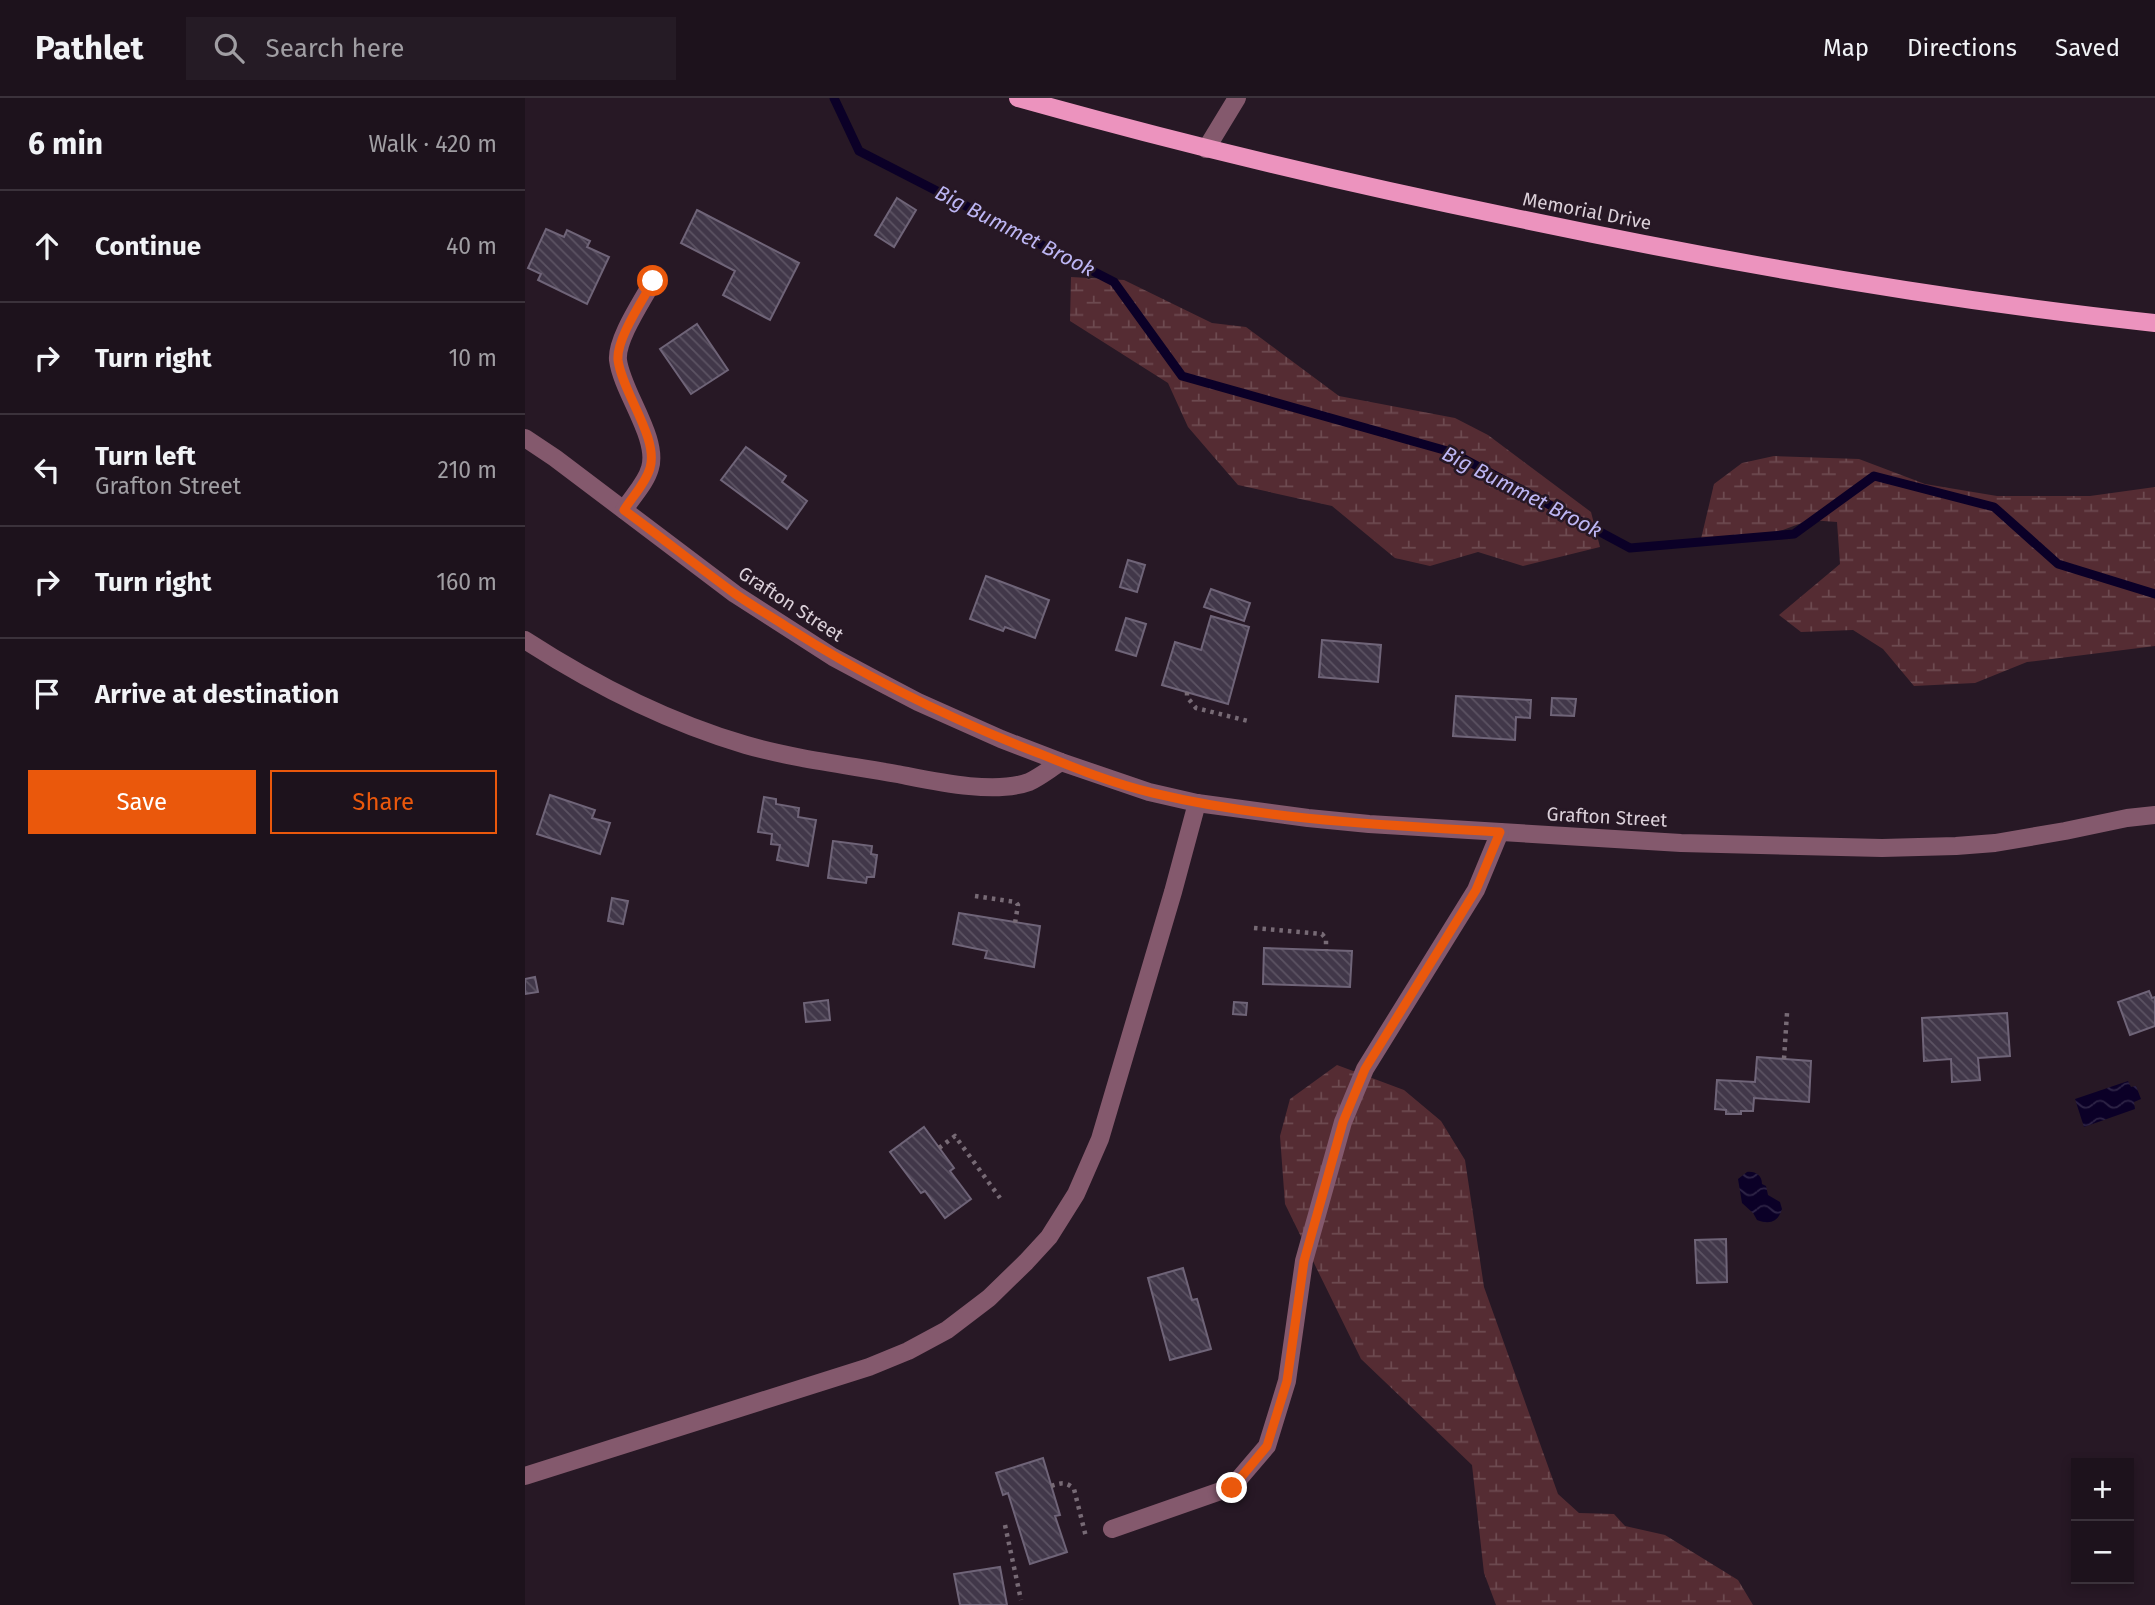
<!DOCTYPE html>
<meta charset="utf-8">
<style>
:root{--surface:#1d121c;--page:#251b25;--text:#f1f3f6;--muted:#a09ea3;--line:#3b323b;--accent:#ea580c}
body{margin:0;font-family:"Fira Sans",sans-serif;background:var(--page);color:var(--text)}
.controls{position:absolute;right:21px;bottom:21px;display:grid;overflow:hidden;border-radius:0px;box-shadow:0 4px 10px #0003}
.controls button{width:63px;height:63px;display:grid;place-items:center;padding:0;border:0;border-bottom:2px solid var(--line);background:var(--surface);color:var(--text);font:35px sans-serif}
.stop{position:absolute;width:21px;height:21px;margin:-16px;border:5px solid #ea580c;border-radius:50%;background:#fff}
.stop.end{background:#ea580c;border-color:#fff;box-shadow:0 2px 7px #0008}
.list{margin:0;padding:0;list-style:none}
h2{display:flex;justify-content:space-between;align-items:center;height:91px;margin:0;padding:0 28px;font-size:30px}
h2 small{font-size:23px;font-weight:400;color:var(--muted)}
.list li{display:grid;grid-template-columns:46px 1fr auto;gap:21px;align-items:center;box-sizing:border-box;height:112px;padding:0 28px;border-top:2px solid var(--line)}
.list b{display:block;font-size:26px;white-space:nowrap}
.list p{margin:0;font-size:23px;white-space:nowrap;color:var(--muted)}
.list em{font-size:23px;font-style:normal;color:var(--muted)}
.actions{display:flex;gap:14px;padding:21px 28px}
.actions a{flex:1;padding:16px 0;border:2px solid var(--accent);border-radius:0px;text-align:center;font-size:24px;color:var(--accent)}
.actions .main{background:var(--accent);color:#fff}
.icon{flex:none;width:38px;height:38px;fill:none;stroke:currentColor;stroke-width:2;stroke-linecap:round;stroke-linejoin:round}
.map{position:relative;flex:none;width:1630px;height:1507px;overflow:hidden}
header{display:flex;align-items:center;gap:42px;box-sizing:border-box;height:98px;padding:0 35px;background:var(--surface);border-bottom:2px solid var(--line)}
header strong{font-size:33px}
nav{display:flex;gap:38px;margin-inline-start:auto;font-size:24px}
.search{width:490px;height:63px;background:var(--page);display:flex;align-items:center;gap:18px;box-sizing:border-box;padding:0 24px;border-radius:0px;color:var(--muted);font-size:26px}
main{display:flex}
aside{flex:1;background:var(--surface)}
.map>svg:first-child{display:block}
.wetland{fill:url(#wetland-marsh)}
.water{fill:url(#water-waves)}
.lines{fill:none;stroke-linecap:round;stroke-linejoin:round}
.stream{stroke:#0b0027;stroke-width:9}
.building{fill:url(#building-back-hatch);stroke:#6f6478;stroke-width:2}
.path{stroke:#776a75;stroke-width:4.5;stroke-dasharray:3.5 5;stroke-linecap:butt}
.minor{stroke:#84596d;stroke-width:18}
.major{stroke:#ec93be;stroke-width:18}
.route{stroke:#ea580c;stroke-width:9}
.labels{text-anchor:middle;dominant-baseline:central;stroke-width:5;stroke-linejoin:round;paint-order:stroke}
.street-label{font-size:19px;fill:#dbd0d9;stroke:#271825}
.water-label{font-size:21px;font-style:italic;fill:#bdb6f4;stroke:#271825}
</style>
<header>
<strong>Pathlet</strong>
<div class="search"><svg class="icon" aria-label="search" viewBox="0 0 24 24"><circle cx="10" cy="10" r="6"/><path d="M15 15l6 6"/></svg>Search here</div>
<nav><a>Map</a><a>Directions</a><a>Saved</a></nav>
</header>
<main>
<aside>
<h2>6 min<small>Walk · 420 m</small></h2>
<ul class="list">
<li><svg class="icon" aria-label="ahead" viewBox="0 0 24 24"><path d="M12 20V5M6 11l6-6 6 6"/></svg><div><b>Continue</b></div><em>40 m</em></li>
<li><svg class="icon" aria-label="right" viewBox="0 0 24 24"><path d="M7 20v-9h11M14 6l5 5-5 5"/></svg><div><b>Turn right</b></div><em>10 m</em></li>
<li><svg class="icon" aria-label="left" viewBox="0 0 24 24"><path d="M17 20v-9H6M10 6l-5 5 5 5"/></svg><div><b>Turn left</b><p>Grafton Street</p></div><em>210 m</em></li>
<li><svg class="icon" aria-label="right" viewBox="0 0 24 24"><path d="M7 20v-9h11M14 6l5 5-5 5"/></svg><div><b>Turn right</b></div><em>160 m</em></li>
<li><svg class="icon" aria-label="arrive" viewBox="0 0 24 24"><path d="M6 21V4h12l-3 4 3 4H6"/></svg><div><b>Arrive at destination</b></div></li>
</ul>
<div class="actions"><a class="main">Save</a><a>Share</a></div>
</aside>
<div class="map">
<svg width="1630" height="1507" viewBox="0 0 1630 1507">
<defs>
<pattern id="wetland-marsh" width="20" height="14" patternUnits="userSpaceOnUse" patternTransform="scale(1.75)"><rect width="20" height="14" fill="#552c33"/><path d="M1 5h8M5 5V1M11 12h8M15 12V8" fill="none" stroke="#6d4a50"/></pattern>
<pattern id="water-waves" width="16" height="10" patternUnits="userSpaceOnUse" patternTransform="scale(1.75)"><rect width="16" height="10" fill="#0b0027"/><path d="M0 5q4-4 8 0t8 0" fill="none" stroke="#2e2446"/></pattern>
<pattern id="building-back-hatch" width="6" height="6" patternUnits="userSpaceOnUse" patternTransform="scale(1.75)"><rect width="6" height="6" fill="#413749"/><path d="M-1 5l2 2M0 0l6 6M5-1l2 2" fill="none" stroke="#5c5363"/></pattern>
</defs>
<rect width="100%" height="100%" fill="#271825"/>
<g class="wetland">
<polygon points="546,179 599,182 687,225 721,229 814,298 930,320 963,337 1066,414 1075,449 998,468 953,454 905,468 870,460 807,408 713,387 663,329 643,285 545,223"/>
<polygon points="1249,358 1334,361 1400,386 1472,398 1565,398 1630,389 1630,548 1502,564 1450,585 1389,588 1358,551 1328,532 1276,534 1254,517 1315,466 1312,424 1285,422 1230,442 1176,441 1189,386 1217,365"/>
<polygon points="812,967 879,992 916,1023 940,1062 959,1189 1033,1396 1054,1415 1089,1416 1100,1428 1140,1437 1213,1482 1228,1507 971,1507 959,1475 947,1367 836,1261 760,1106 755,1038 765,1001"/>
</g>
<g class="water">
<polygon points="1603,983 1606,989 1611,988 1616,1001 1609,1004 1610,1011 1559,1029 1550,1001"/>
<path d="M 1222,1074 C 1230,1073 1237,1077 1237,1086 L 1241,1088 L 1243,1097 L 1255,1104 L 1257,1111 C 1253,1124 1245,1127 1232,1122 L 1228,1115 L 1217,1105 L 1213,1081 Z"/>
</g>
<g class="lines">
<polyline class="stream" points="309,0 334,53 589,184 657,278 926,354 1105,450 1269,436 1349,378 1469,409 1533,466 1630,496"/>
</g>
<g class="building">
<polygon points="372,100 391,112 369,149 350,137"/>
<polygon points="172,112 274,165 245,222 198,197 210,173 156,145"/>
<polygon points="21,131 39,139 42,132 65,143 62,149 84,159 62,206 13,182 16,176 3,170"/>
<polygon points="172,226 203,272 166,296 135,251"/>
<polygon points="221,349 261,378 257,384 282,403 262,431 196,382"/>
<polygon points="603,462 620,467 612,494 595,489"/>
<polygon points="461,478 524,502 510,540 480,529 478,533 445,521"/>
<polygon points="686,491 725,505 719,523 679,509"/>
<polygon points="686,518 724,529 703,606 637,587 650,544 676,552"/>
<polygon points="601,520 621,526 611,558 591,552"/>
<polygon points="797,542 856,547 853,584 794,579"/>
<polygon points="931,598 1006,602 1005,620 991,619 990,642 928,638"/>
<polygon points="1027,600 1051,601 1049,618 1026,617"/>
<polygon points="25,697 70,712 67,720 85,725 75,756 12,736"/>
<polygon points="239,699 251,701 251,706 274,710 273,719 291,722 283,768 252,762 255,747 246,746 247,736 233,734"/>
<polygon points="308,743 347,748 346,756 352,757 349,779 342,779 341,785 303,780"/>
<polygon points="87,800 103,803 98,826 83,823"/>
<polygon points="434,815 515,828 509,869 460,860 462,853 428,846"/>
<polygon points="739,850 827,853 825,889 738,886"/>
<polygon points="10,879 13,894 0,896 0,881"/>
<polygon points="1624,893 1627,900 1630,899 1630,928 1605,937 1593,904"/>
<polygon points="303,902 305,922 281,924 279,905"/>
<polygon points="709,904 722,905 721,917 708,916"/>
<polygon points="1482,915 1485,958 1453,960 1455,982 1427,984 1426,961 1399,963 1397,920"/>
<polygon points="1232,959 1286,963 1284,1004 1229,1000 1228,1013 1216,1013 1216,1016 1201,1016 1201,1012 1190,1011 1192,982 1230,984"/>
<polygon points="399,1029 429,1070 425,1073 446,1101 420,1120 400,1093 396,1095 365,1054"/>
<polygon points="1201,1141 1202,1184 1172,1185 1170,1142"/>
<polygon points="658,1170 667,1202 672,1201 686,1251 645,1262 623,1180"/>
<polygon points="518,1360 535,1417 530,1418 542,1454 505,1466 483,1395 478,1397 471,1375"/>
<polygon points="475,1469 482,1507 435,1507 429,1476"/>
</g>
<g class="lines">
<g class="path">
<polyline points="662,594 662,599 671,610 723,623"/>
<polyline points="450,798 491,804 493,807 490,825"/>
<polyline points="729,830 797,836 801,841 801,852"/>
<polyline points="1259,961 1262,915"/>
<polyline points="414,1050 430,1038 475,1100"/>
<path d="M 526,1388 C 536,1385 541,1383 549,1391 L 561,1439"/>
<polyline points="480,1427 496,1502"/>
</g>
<g class="minor">
<polyline points="681,51 712,0"/>
<polyline points="0,340 30,360 210,496 308,559 351,582 393,604 476,641 536,664 624,694 672,705 783,720 844,726 1156,745 1357,750 1431,748 1470,745 1540,733 1602,720 1630,717"/>
<path d="M 99,412 C 107,399 121,385 125,370 C 134,340 97,294 93,262 C 91,241 118,202 128,183"/>
<path d="M 0,542 C 68,586 143,624 221,647 C 270,661 322,667 372,676 C 408,683 469,697 504,684 C 515,679 526,670 536,664"/>
<polyline points="0,1378 344,1269 383,1253 422,1232 464,1200 501,1164 524,1139 551,1096 575,1041 648,794 672,705"/>
<polyline points="587,1431 707,1389 742,1348 762,1283 779,1163 818,1024 840,971 951,792 975,734"/>
</g>
<path class="major" d="M 493,0 C 656,46 820,85 986,119 C 1199,164 1414,202 1630,225"/>
</g>
<g class="lines">
<path class="route" d="M 128,183 C 118,202 91,241 93,262 C 97,294 134,340 125,370 C 121,385 107,399 99,412 C 136,439 172,468 209,495 C 226,507 245,518 262,529 C 342,580 425,621 513,655 C 550,670 589,686 628,695 C 741,722 859,727 975,734 L 951,792 L 840,971 L 818,1024 L 779,1163 L 762,1283 L 742,1348 L 707,1390"/>
</g>
<g class="labels">
<g class="street-label">
<text transform="translate(1062 113) rotate(11)">Memorial Drive</text>
<text transform="translate(266 506) rotate(33)">Grafton Street</text>
<text transform="translate(1082 719) rotate(3)">Grafton Street</text>
</g>
<g class="water-label">
<text transform="translate(490 133) rotate(27)">Big Bummet Brook</text>
<text transform="translate(997 394) rotate(27)">Big Bummet Brook</text>
</g>
</g>
</svg>
<div class="controls">
<button>+</button>
<button>−</button>
</div>
<div class="stop" style="left:128px;top:183px"></div>
<div class="stop end" style="left:707px;top:1390px"></div>
</div>
</main>
